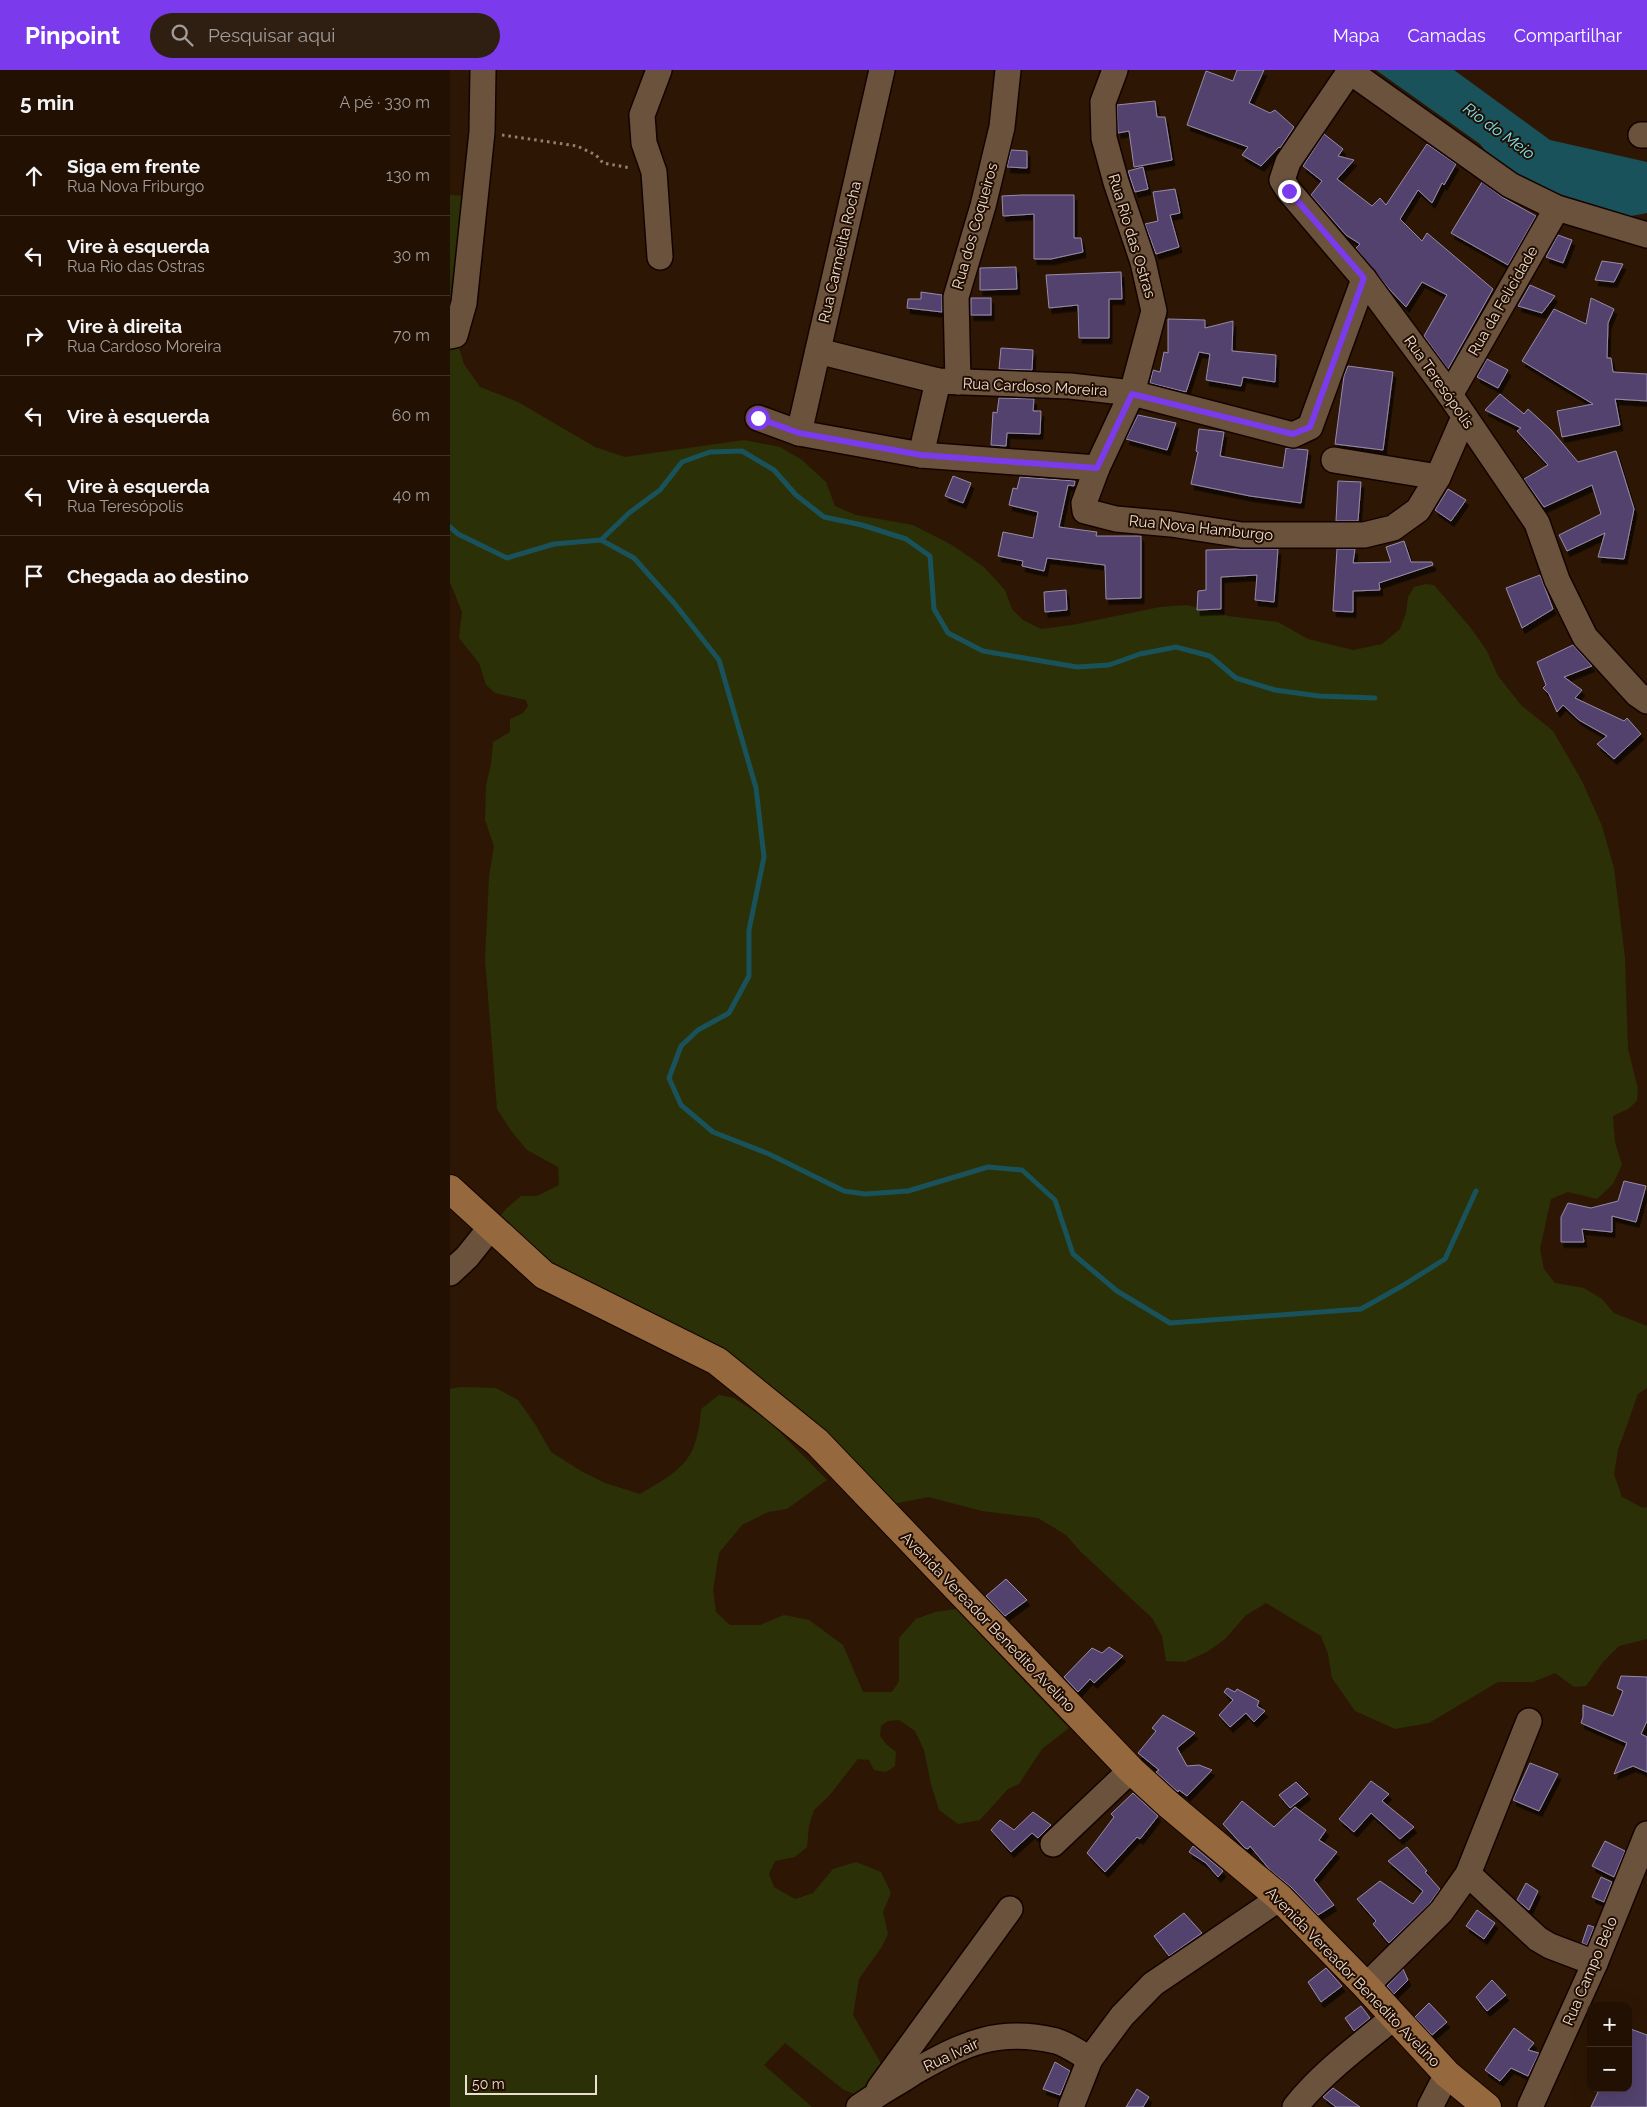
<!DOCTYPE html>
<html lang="pt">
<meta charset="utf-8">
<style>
:root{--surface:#221103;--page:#2e1f12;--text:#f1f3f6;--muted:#a29d9a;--line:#3f3125;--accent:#7c3aed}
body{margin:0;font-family:Raleway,sans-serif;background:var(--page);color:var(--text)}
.controls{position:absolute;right:15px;bottom:15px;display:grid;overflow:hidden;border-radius:10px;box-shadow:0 5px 20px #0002}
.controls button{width:45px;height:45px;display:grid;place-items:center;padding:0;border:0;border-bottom:1px solid var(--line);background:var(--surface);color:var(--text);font:25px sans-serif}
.scale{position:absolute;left:15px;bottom:12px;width:132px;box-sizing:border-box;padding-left:5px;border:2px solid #edded2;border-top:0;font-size:14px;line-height:18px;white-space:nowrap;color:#edded2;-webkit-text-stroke:4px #220e00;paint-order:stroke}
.stop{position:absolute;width:15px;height:15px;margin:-11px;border:4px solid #7c3aed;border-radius:50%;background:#fff}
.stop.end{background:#7c3aed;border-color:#fff;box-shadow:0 1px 5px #0008}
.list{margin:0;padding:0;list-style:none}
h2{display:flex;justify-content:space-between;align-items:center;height:65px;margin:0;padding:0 20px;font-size:21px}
h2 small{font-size:16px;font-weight:400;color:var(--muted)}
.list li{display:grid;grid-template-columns:32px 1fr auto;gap:15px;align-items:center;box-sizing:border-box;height:80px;padding:0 20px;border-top:1px solid var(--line)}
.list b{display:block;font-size:19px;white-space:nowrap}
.list p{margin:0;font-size:16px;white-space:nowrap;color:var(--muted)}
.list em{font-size:16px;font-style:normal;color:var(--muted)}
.icon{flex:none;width:28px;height:28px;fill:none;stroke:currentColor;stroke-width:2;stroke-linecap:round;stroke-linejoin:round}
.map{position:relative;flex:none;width:1197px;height:2037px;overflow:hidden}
header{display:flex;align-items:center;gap:30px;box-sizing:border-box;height:70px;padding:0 25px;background:var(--accent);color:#fff}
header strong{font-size:24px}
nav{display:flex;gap:28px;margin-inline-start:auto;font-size:18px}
.search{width:350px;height:45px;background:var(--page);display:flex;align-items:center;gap:12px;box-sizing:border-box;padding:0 18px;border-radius:28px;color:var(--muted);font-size:19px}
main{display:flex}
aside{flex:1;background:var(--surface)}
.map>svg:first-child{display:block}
.green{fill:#2b3006}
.water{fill:#19525a}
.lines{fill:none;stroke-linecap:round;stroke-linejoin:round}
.stream{stroke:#19525a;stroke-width:5}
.building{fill:#53426e;stroke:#968baa;filter:url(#shadow)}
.minor-casing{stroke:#140300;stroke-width:28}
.major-casing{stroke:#140300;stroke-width:30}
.path{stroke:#928070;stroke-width:3;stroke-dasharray:2.5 4;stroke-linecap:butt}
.minor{stroke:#6b523d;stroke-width:25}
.major{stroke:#96683e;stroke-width:28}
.route{stroke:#7c3aed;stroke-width:6}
.labels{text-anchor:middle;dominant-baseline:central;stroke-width:4;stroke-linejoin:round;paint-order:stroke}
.street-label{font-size:15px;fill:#edded2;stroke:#220e00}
.water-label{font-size:16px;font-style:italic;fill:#7ae7f8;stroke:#220e00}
</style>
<header>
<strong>Pinpoint</strong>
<div class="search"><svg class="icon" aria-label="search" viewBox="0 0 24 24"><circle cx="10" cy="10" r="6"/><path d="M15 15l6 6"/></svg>Pesquisar aqui</div>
<nav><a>Mapa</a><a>Camadas</a><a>Compartilhar</a></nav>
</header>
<main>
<aside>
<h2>5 min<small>A pé · 330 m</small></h2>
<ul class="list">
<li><svg class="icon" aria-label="ahead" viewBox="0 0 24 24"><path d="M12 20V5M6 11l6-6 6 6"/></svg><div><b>Siga em frente</b><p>Rua Nova Friburgo</p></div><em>130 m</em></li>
<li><svg class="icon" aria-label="left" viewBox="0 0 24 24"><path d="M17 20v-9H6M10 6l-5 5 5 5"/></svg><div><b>Vire à esquerda</b><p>Rua Rio das Ostras</p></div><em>30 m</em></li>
<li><svg class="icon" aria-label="right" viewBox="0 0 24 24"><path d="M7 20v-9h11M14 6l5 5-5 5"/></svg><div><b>Vire à direita</b><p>Rua Cardoso Moreira</p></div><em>70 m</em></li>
<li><svg class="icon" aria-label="left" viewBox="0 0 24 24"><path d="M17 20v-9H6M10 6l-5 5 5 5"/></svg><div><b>Vire à esquerda</b></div><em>60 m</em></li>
<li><svg class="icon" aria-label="left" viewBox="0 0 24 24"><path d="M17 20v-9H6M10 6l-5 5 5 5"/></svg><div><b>Vire à esquerda</b><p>Rua Teresópolis</p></div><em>40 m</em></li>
<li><svg class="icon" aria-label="arrive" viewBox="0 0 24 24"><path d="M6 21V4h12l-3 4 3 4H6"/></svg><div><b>Chegada ao destino</b></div></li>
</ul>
</aside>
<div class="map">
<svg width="1197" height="2037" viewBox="0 0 1197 2037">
<defs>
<filter id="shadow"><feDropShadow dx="3" dy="5.5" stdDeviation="0" flood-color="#0009"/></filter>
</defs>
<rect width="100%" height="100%" fill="#2d1704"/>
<g class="green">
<polygon points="0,125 16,126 5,265 14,294 30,317 68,332 145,377 175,387 294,370 330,377 352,390 376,412 385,436 406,445 463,455 502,475 534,497 555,520 562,539 573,550 591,559 622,555 710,537 737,535 778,546 828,552 858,569 903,580 932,574 950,559 956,543 958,527 964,517 976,514 984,515 1020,557 1037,581 1048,606 1071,635 1103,661 1132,711 1152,756 1164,798 1175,888 1178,979 1188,1019 1187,1031 1178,1039 1163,1046 1165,1072 1172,1095 1163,1114 1147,1129 1118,1122 1101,1129 1090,1179 1094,1199 1105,1213 1134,1218 1152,1229 1164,1243 1197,1256 1197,1318 1188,1324 1168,1380 1164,1404 1172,1427 1193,1438 1197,1437 1197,1569 1169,1576 1153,1592 1136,1616 1124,1617 1105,1603 1083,1612 1048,1612 979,1653 945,1659 905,1641 882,1608 878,1584 871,1566 816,1533 795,1546 775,1569 757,1582 735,1592 716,1591 712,1566 702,1548 631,1482 616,1465 588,1448 532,1441 478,1427 429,1437 367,1372 41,1157 57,1138 71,1126 87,1126 109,1115 108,1097 77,1080 62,1062 47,1039 35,889 39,807 44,776 35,750 36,716 41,694 43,672 60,662 60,649 73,643 78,636 76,630 45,623 36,615 29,593 9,568 12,542 0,512"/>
<path d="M 10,1317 L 46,1318 L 68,1330 L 85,1354 L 101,1382 L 131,1401 L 155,1413 L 190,1424 C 233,1399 247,1391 251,1339 L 269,1325 L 284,1328 L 318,1350 L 377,1410 L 337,1439 L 318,1442 L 292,1455 L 269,1483 L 263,1520 L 266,1542 L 280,1555 L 310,1555 L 334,1545 L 359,1550 L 393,1575 L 413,1622 L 442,1622 L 449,1611 L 449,1568 L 466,1549 L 485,1542 L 506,1539 L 619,1658 L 592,1679 L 569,1714 L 558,1719 L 530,1750 L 508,1754 L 489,1740 L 481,1714 L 474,1680 L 465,1661 L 449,1650 L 438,1651 L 431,1656 L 430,1666 L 437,1675 L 446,1682 L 445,1696 L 436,1702 L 424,1700 L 419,1690 L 408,1689 L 379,1726 L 364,1740 L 359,1756 L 357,1777 L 345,1787 L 325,1791 L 319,1804 L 324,1817 L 345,1829 L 363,1823 L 383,1799 L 406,1792 L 431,1802 L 441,1823 L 433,1842 L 438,1864 L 431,1878 L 409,1909 L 403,1945 L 432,1995 L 425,2015 L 409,2026 L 394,2020 L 335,1973 L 314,1995 L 362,2037 L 0,2037 L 0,1319 Z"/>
</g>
<polygon class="water" points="926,0 1004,0 1100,70 1197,92 1197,143 1176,147 1142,141 1048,97 1030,74"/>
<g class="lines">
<g class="stream">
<polyline points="0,457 8,464 57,488 104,474 151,470 184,488 224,533 269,590 306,718 314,787 299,860 299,906 279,943 248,960 231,976 219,1008 231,1035 263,1062 319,1084 394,1121 415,1124 458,1121 538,1097 572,1100 605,1130 623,1184 667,1221 720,1253 911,1239 952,1216 995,1189 1026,1121"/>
<polyline points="151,470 179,443 210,420 232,392 260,382 292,381 324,400 346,425 374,447 412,455 456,469 480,486 484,539 498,563 533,581 627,597 659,595 690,584 726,577 760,586 786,608 825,620 869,626 925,628"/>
</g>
</g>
<g class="building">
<polygon points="787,0 814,0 799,33 820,43 825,40 844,57 830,78 829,77 811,96 792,85 798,77 737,55 756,1 783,11"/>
<polygon points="705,31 707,47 715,47 722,90 684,97 679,61 668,63 667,35"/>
<polygon points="874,64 893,79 888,86 904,90 887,109 922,136 930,128 936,135 977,74 1006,94 994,115 992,113 982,133 968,120 950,149 972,171 977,163 1043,219 998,299 974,266 997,225 972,212 956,237 940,220 906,178 910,174 896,165 861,125 872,111 853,96"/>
<polygon points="561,80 577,81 577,98 557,97"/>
<polygon points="693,97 698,119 685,122 678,101"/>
<polygon points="1032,112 1052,127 1086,146 1058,195 1001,163"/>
<polygon points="725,119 730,143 720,145 729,177 706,184 695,154 708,151 703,122"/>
<polygon points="572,125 624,125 624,168 631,168 633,182 601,189 584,189 584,144 553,146 552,126"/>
<polygon points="1108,165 1122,170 1113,193 1096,187"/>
<polygon points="1152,191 1173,194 1164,212 1145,210"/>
<polygon points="566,197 567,219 530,220 530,198"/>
<polygon points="671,202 672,229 659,229 659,268 629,268 628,235 599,238 596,205"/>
<polygon points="1080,215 1105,226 1092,243 1068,236"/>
<polygon points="471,222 492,225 492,242 457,238 458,229 471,229"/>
<rect x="521" y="228" width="20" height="17"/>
<polygon points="1141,228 1164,239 1158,253 1157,288 1161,288 1163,302 1197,304 1197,331 1165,329 1170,355 1112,367 1107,341 1143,334 1072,291 1104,239 1136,254"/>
<polygon points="718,249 755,250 755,258 783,251 782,281 826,285 825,312 793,307 791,316 756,310 760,284 749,282 736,322 700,313 703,300 710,302 714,282 718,283"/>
<polygon points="551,278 583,280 582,300 549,299"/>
<polygon points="1037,289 1058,300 1048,318 1027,307"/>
<polygon points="898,296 943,302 933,380 885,374 894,306"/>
<polygon points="1050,324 1074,344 1078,339 1101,360 1128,392 1166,381 1184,439 1174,489 1148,487 1155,463 1117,481 1109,465 1151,444 1142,415 1094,437 1074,409 1098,395 1067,361 1071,358 1035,340"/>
<polygon points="549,328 584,329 583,341 591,341 590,364 557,363 556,376 541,375 543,342 547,343"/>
<polygon points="688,345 726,353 717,380 676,369"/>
<polygon points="749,359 774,362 770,386 833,398 836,378 858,380 851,433 800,426 741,414 748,382 746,381"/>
<polygon points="503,406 521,413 513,433 495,426"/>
<polygon points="570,407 625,411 624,416 618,415 609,457 647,462 646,466 691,466 691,528 656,529 655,495 597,488 594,501 572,496 573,491 548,486 553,462 583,468 588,442 559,435 563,418 567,419"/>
<polygon points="888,411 911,412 908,451 886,451"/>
<polygon points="998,419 1016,430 1001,451 985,440"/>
<polygon points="954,471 961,492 982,492 983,495 929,513 930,520 903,521 903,542 883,541 887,479 905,479 903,493 941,492 936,477"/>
<polygon points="787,479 828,479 824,532 805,530 807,505 771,507 771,539 747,540 748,521 756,520 756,480"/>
<polygon points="1090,505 1103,539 1072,558 1056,518"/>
<polygon points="616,520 617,540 595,542 594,522"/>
<polygon points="1123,575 1142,596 1114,607 1132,620 1125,628 1174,651 1177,648 1191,664 1164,689 1147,674 1157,666 1129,650 1113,635 1107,642 1099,624 1093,618 1096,615 1087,592"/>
<polygon points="1174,1111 1196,1116 1186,1152 1162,1146 1162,1162 1132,1159 1134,1172 1111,1172 1111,1147 1118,1133 1141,1138 1168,1131"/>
<polygon points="556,1509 577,1530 555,1546 536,1526"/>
<polygon points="659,1577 673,1586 644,1613 640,1609 628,1622 614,1607 642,1578 652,1583"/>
<polygon points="1171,1606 1197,1607 1197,1651 1191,1664 1197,1667 1197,1702 1183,1696 1164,1704 1177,1673 1131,1653 1133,1647 1133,1635 1163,1646 1173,1621 1167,1618"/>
<polygon points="777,1618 785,1622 787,1619 809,1631 807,1636 815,1641 804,1652 796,1643 780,1657 769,1645 783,1630 774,1622"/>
<polygon points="713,1645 745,1663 727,1678 737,1696 749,1695 762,1700 737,1726 729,1720 728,1722 706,1702 709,1700 688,1683 706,1661 702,1658"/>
<polygon points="1080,1693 1108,1704 1089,1741 1063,1730"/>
<polygon points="921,1711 939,1724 932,1731 964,1757 950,1769 921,1743 904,1762 889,1749"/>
<polygon points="846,1712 858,1724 840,1738 829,1725"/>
<polygon points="683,1723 708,1746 690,1769 687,1767 655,1802 637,1783 664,1747 661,1744"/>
<polygon points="792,1731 824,1757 845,1737 876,1760 869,1770 887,1782 864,1810 884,1835 868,1845 841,1817 820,1800 800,1776 798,1779 795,1778 773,1754"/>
<polygon points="583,1742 601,1755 588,1768 582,1763 561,1782 541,1760 550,1750 564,1760"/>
<polygon points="1155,1771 1175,1781 1164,1807 1142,1796"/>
<polygon points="743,1776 773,1801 768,1807 756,1793 739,1782"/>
<polygon points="957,1777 977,1801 975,1802 990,1819 980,1833 939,1873 923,1854 926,1851 907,1829 930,1811 963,1834 973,1821 938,1791"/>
<polygon points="1151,1807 1162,1812 1154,1832 1142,1827"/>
<polygon points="1076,1813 1088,1821 1079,1840 1067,1830"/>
<polygon points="1027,1840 1045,1853 1034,1869 1016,1856"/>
<polygon points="734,1843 752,1863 719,1886 704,1866"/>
<polygon points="1138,1855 1144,1857 1137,1875 1132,1873"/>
<polygon points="876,1898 892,1916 871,1932 858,1912"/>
<polygon points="953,1899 958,1910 944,1924 937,1916"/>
<polygon points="1042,1910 1056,1925 1037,1941 1026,1927"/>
<polygon points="979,1933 997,1952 982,1965 965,1947"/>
<polygon points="911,1936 920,1948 904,1961 895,1948"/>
<polygon points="1064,1958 1084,1973 1078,1980 1089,1983 1078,2006 1061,1998 1050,2011 1035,2000"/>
<polygon points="1178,1958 1197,1965 1197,2037 1141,2037 1150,2018 1178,2018"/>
<polygon points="605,1992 620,2001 610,2025 593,2019"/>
<polygon points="883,2018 910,2037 886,2037 873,2027"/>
<polygon points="687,2019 699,2027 693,2037 676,2037"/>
</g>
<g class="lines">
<g class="minor-casing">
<g id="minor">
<polyline points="209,0 192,45 194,73 204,102 210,187"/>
<polyline points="665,0 653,32 654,68 666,112 693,192 704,241 682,323 647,398 634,433 635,441 666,449 721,454 792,465 914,465 943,458 968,440 988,407 1014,347"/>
<polyline points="898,0 1060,115 1107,138 1197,165"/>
<polyline points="900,1 838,92 832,110 839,121 914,209 1000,325 1087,453 1107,510 1135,567 1187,624 1197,631"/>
<polyline points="1191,65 1197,65"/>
<polyline points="0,266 5,265 14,233 32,62 33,0"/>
<polyline points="368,281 488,311 620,316 682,323 843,365 860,357 914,209"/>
<polyline points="508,312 506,227 533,136 552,57 558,0"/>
<polyline points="1000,325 1107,138"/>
<polyline points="308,348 349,363 471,385 647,398"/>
<polyline points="349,363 432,0"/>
<polyline points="471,385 488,311"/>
<polyline points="884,390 988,407"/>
<polyline points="0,1203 17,1187 41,1157"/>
<polyline points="603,1774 681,1700"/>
<polyline points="1018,1804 1088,1869 1100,1876 1145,1893"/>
<polyline points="916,1916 991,1842 1018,1804 1079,1651"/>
<polyline points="429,2019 560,1839"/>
<path d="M 409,2037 C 427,2024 446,2014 464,2002 C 513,1974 548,1957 606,1971 C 617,1974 629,1983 640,1989"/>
<polyline points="621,2037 640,1989 672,1946 703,1914 830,1828"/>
<path d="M 845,2037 C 873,2002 909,1976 943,1948"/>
<polyline points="980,2037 997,2004"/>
<polyline points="1080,2037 1145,1893 1197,1764"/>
</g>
</g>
<g class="major-casing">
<polyline id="major" points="0,1119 94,1205 267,1291 367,1372 681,1700 718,1734 830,1828 916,1916 997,2004 1037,2037"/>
</g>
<polyline class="path" points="52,65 127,76 146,85 153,93 181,98"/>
<use href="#minor" class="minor"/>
<use href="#major" class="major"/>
</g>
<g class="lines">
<polyline class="route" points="308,348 349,363 471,385 647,398 682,324 843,364 860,357 914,208 839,121"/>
</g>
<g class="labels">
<g class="street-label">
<text transform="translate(525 156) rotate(-74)">Rua dos Coqueiros</text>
<text transform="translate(682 166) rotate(73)">Rua Rio das Ostras</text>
<text transform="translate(390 182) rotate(-77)">Rua Carmelita Rocha</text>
<text transform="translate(1053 231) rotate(-60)">Rua da Felicidade</text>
<text transform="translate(989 312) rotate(55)">Rua Teresópolis</text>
<text transform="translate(585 317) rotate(3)">Rua Cardoso Moreira</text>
<text transform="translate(751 458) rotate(6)">Rua Nova Hamburgo</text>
<text transform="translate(538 1552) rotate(46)">Avenida Vereador Benedito Avelino</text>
<text transform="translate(1140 1901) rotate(-67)">Rua Campo Belo</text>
<text transform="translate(903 1907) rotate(46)">Avenida Vereador Benedito Avelino</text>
<text transform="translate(501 1985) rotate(-25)">Rua Ivair</text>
</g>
<g class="water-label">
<text transform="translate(1049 61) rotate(36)">Rio do Meio</text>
</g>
</g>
</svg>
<div class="controls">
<button>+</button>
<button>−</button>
</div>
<div class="scale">50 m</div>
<div class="stop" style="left:308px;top:348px"></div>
<div class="stop end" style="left:839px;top:121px"></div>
</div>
</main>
